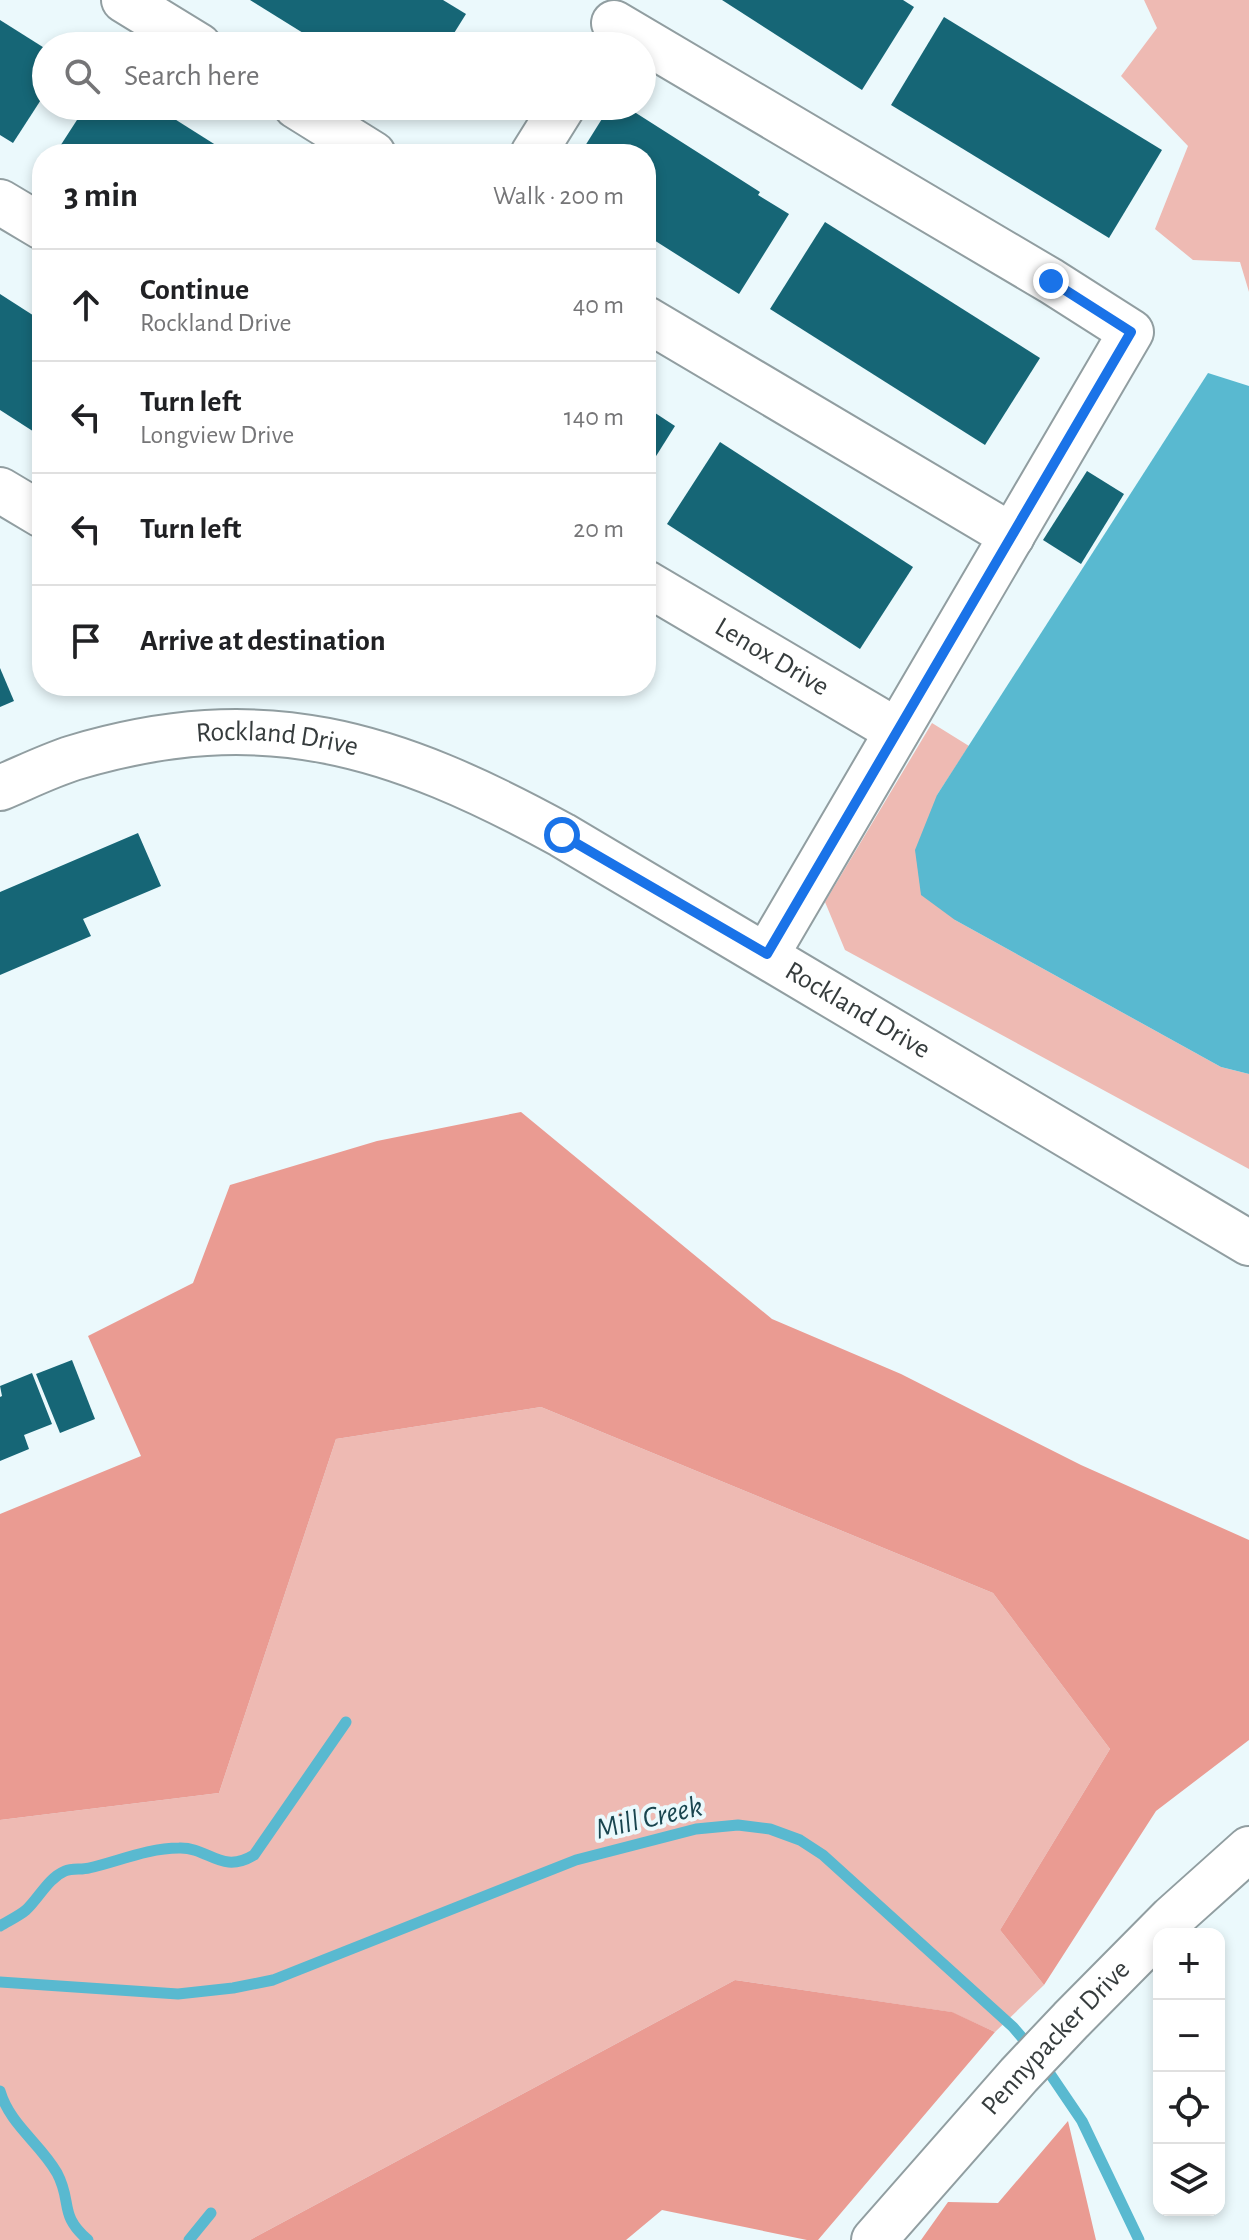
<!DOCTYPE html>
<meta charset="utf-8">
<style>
:root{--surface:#fff;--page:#f2f2f2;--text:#202124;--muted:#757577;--line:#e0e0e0}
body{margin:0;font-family:"Alegreya Sans",sans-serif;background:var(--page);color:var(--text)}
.controls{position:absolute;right:24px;bottom:24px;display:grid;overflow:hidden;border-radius:16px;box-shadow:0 4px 12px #0003}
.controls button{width:72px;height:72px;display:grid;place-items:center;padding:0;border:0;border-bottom:2px solid var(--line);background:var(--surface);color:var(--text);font:40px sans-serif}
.stop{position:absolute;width:24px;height:24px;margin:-18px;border:6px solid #1a73e8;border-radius:50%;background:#fff}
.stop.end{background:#1a73e8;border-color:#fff;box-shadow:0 2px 8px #0008}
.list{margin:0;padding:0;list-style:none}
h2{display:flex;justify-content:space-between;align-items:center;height:104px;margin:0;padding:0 32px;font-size:34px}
h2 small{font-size:26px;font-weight:400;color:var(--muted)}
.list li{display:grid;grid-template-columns:52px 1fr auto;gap:24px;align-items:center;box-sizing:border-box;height:112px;padding:0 32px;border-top:2px solid var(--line)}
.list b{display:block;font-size:30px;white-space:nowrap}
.list p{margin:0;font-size:26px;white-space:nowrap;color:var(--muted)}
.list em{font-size:26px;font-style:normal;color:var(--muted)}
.icon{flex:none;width:44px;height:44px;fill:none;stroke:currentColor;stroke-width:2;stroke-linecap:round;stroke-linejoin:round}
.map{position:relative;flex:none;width:1249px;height:2240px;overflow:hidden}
.search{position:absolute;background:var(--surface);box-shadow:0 4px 12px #0003;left:32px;top:32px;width:624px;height:88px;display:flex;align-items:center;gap:20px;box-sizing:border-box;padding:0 28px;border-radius:44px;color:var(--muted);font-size:30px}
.panel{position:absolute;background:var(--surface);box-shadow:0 4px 12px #0003;left:32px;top:144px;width:624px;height:552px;border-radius:32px}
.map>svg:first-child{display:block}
.green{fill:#eebab3}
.forest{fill:#ea9b92}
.water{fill:#59b9d0}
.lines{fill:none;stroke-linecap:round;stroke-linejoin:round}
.stream{stroke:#59b9d0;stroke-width:11}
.building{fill:#166676}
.minor-casing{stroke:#919ea1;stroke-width:48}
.minor{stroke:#fff;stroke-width:44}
.route{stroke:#1a73e8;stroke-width:10}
.labels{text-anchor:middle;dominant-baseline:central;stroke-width:8;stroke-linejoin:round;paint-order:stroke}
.street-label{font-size:28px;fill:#363c3d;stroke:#ebf9fc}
.water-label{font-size:30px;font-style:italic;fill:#19454f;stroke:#ebf9fc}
</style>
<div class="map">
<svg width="1249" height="2240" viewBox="0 0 1249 2240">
<rect width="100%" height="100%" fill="#ebf9fc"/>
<g class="green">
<polygon points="1144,0 1249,0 1249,292 1240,262 1193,260 1155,229 1188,146 1121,76 1157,28"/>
<polygon points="932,723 969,746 937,795 955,920 1221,1067 1249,1074 1249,1169 845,950 825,902"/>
<polygon points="541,1407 993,1593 1110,1749 1000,1930 1044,1985 995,2032 951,2012 735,1980 250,2240 0,2240 0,1820 219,1793 336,1439"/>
</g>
<g class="forest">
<polygon points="521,1112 772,1319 901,1374 1081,1465 1249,1540 1249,1740 1156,1811 1044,1985 1000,1930 1110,1749 993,1593 541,1407 336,1439 219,1793 0,1820 0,1514 141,1456 88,1336 193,1283 230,1185 377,1141"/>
<polygon points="735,1980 952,2012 995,2032 818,2240 807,2240 662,2210 626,2240 250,2240"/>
<polygon points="1068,2121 1096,2240 921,2240 948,2202 998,2203"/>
</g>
<polygon class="water" points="1208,373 1249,386 1249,1074 1221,1067 955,920 921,895 915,850 937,795"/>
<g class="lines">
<g class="stream">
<path d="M 0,1926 C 8,1921 19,1916 26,1910 C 39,1898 48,1878 65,1871 C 72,1868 82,1870 89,1868 C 119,1861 148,1848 179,1848 C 209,1847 221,1875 254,1855 L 346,1722"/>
<polyline points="0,1982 178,1994 233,1988 273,1980 576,1860 696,1829 738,1825 770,1829 800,1840 823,1855 1013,2027 1031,2048"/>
<polyline points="1042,2062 1082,2121 1139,2240"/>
<path d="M 0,2091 C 10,2125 40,2143 57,2173 C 73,2203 58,2214 88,2240"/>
<polyline points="189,2240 211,2213"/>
</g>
</g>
<g class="building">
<polygon points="250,0 443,0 466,14 446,46 324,46"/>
<polygon points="722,0 903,0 914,7 862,90"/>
<polygon points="944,17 1162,150 1109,238 891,105"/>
<polygon points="0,20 46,49 46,92 13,143 0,135"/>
<polygon points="86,106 154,106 230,154 55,154"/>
<polygon points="610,106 625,106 760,192 758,195 789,214 739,294 646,235 646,154 580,154"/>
<polygon points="825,222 1040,358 985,445 770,309"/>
<polygon points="0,294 42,321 42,437 0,410"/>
<polygon points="646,407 675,426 646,472"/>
<polygon points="720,442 913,567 860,649 667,524"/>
<polygon points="1087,471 1124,494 1081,564 1043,540"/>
<polygon points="0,668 14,701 0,707"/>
<polygon points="138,833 161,886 83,919 91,936 0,975 0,892"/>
<polygon points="72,1360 95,1419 60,1433 36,1374"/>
<polygon points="32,1373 52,1424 24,1435 29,1449 0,1461 0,1397 2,1396 0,1386"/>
</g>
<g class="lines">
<g class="minor-casing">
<g id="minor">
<polyline points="124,0 199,46"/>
<polyline points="614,23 1051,281 1131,332 767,954"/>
<polyline points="296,106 373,154"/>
<polyline points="533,154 563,106"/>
<polyline points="0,202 42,227"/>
<polyline points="646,319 1012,536"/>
<polyline points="0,490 42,515"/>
<path id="s1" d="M 646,583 L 897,731"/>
<path id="s2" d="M 0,788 C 24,778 48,766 73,758 C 263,701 394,743 562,835 L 1249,1243"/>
<path id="s3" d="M 874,2240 L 1019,2075 L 1071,2020 L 1172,1918 L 1249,1849"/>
</g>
</g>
<use href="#minor" class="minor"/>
</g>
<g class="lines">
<polyline class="route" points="562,835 767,954 1131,332 1051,281"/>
</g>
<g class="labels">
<g class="street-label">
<text stroke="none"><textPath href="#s1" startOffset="146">Lenox Drive</textPath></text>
<text stroke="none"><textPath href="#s2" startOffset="286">Rockland Drive</textPath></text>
<text stroke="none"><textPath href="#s2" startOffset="934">Rockland Drive</textPath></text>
<text stroke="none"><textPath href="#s3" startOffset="272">Pennypacker Drive</textPath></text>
</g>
<g class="water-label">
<text transform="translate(649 1818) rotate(-13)">Mill Creek</text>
</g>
</g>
</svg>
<div class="controls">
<button>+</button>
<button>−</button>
<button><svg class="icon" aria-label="locate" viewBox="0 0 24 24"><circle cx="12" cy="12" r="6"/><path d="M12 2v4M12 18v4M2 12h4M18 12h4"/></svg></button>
<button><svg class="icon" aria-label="layers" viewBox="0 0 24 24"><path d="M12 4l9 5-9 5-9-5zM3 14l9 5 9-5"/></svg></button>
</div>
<div class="stop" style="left:562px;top:835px"></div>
<div class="stop end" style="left:1051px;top:281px"></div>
<div class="search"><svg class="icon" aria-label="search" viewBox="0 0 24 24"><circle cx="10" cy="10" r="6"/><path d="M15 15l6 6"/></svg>Search here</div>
<section class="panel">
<h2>3 min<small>Walk · 200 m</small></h2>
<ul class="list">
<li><svg class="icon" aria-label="ahead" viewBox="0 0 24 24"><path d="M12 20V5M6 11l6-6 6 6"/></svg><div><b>Continue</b><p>Rockland Drive</p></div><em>40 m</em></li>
<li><svg class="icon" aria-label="left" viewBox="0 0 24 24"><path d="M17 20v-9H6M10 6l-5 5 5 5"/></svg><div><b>Turn left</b><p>Longview Drive</p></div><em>140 m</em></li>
<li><svg class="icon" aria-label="left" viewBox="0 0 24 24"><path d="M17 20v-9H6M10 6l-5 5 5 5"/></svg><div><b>Turn left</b></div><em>20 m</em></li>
<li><svg class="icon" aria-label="arrive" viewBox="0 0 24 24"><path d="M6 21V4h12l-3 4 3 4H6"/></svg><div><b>Arrive at destination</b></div></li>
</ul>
</section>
</div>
